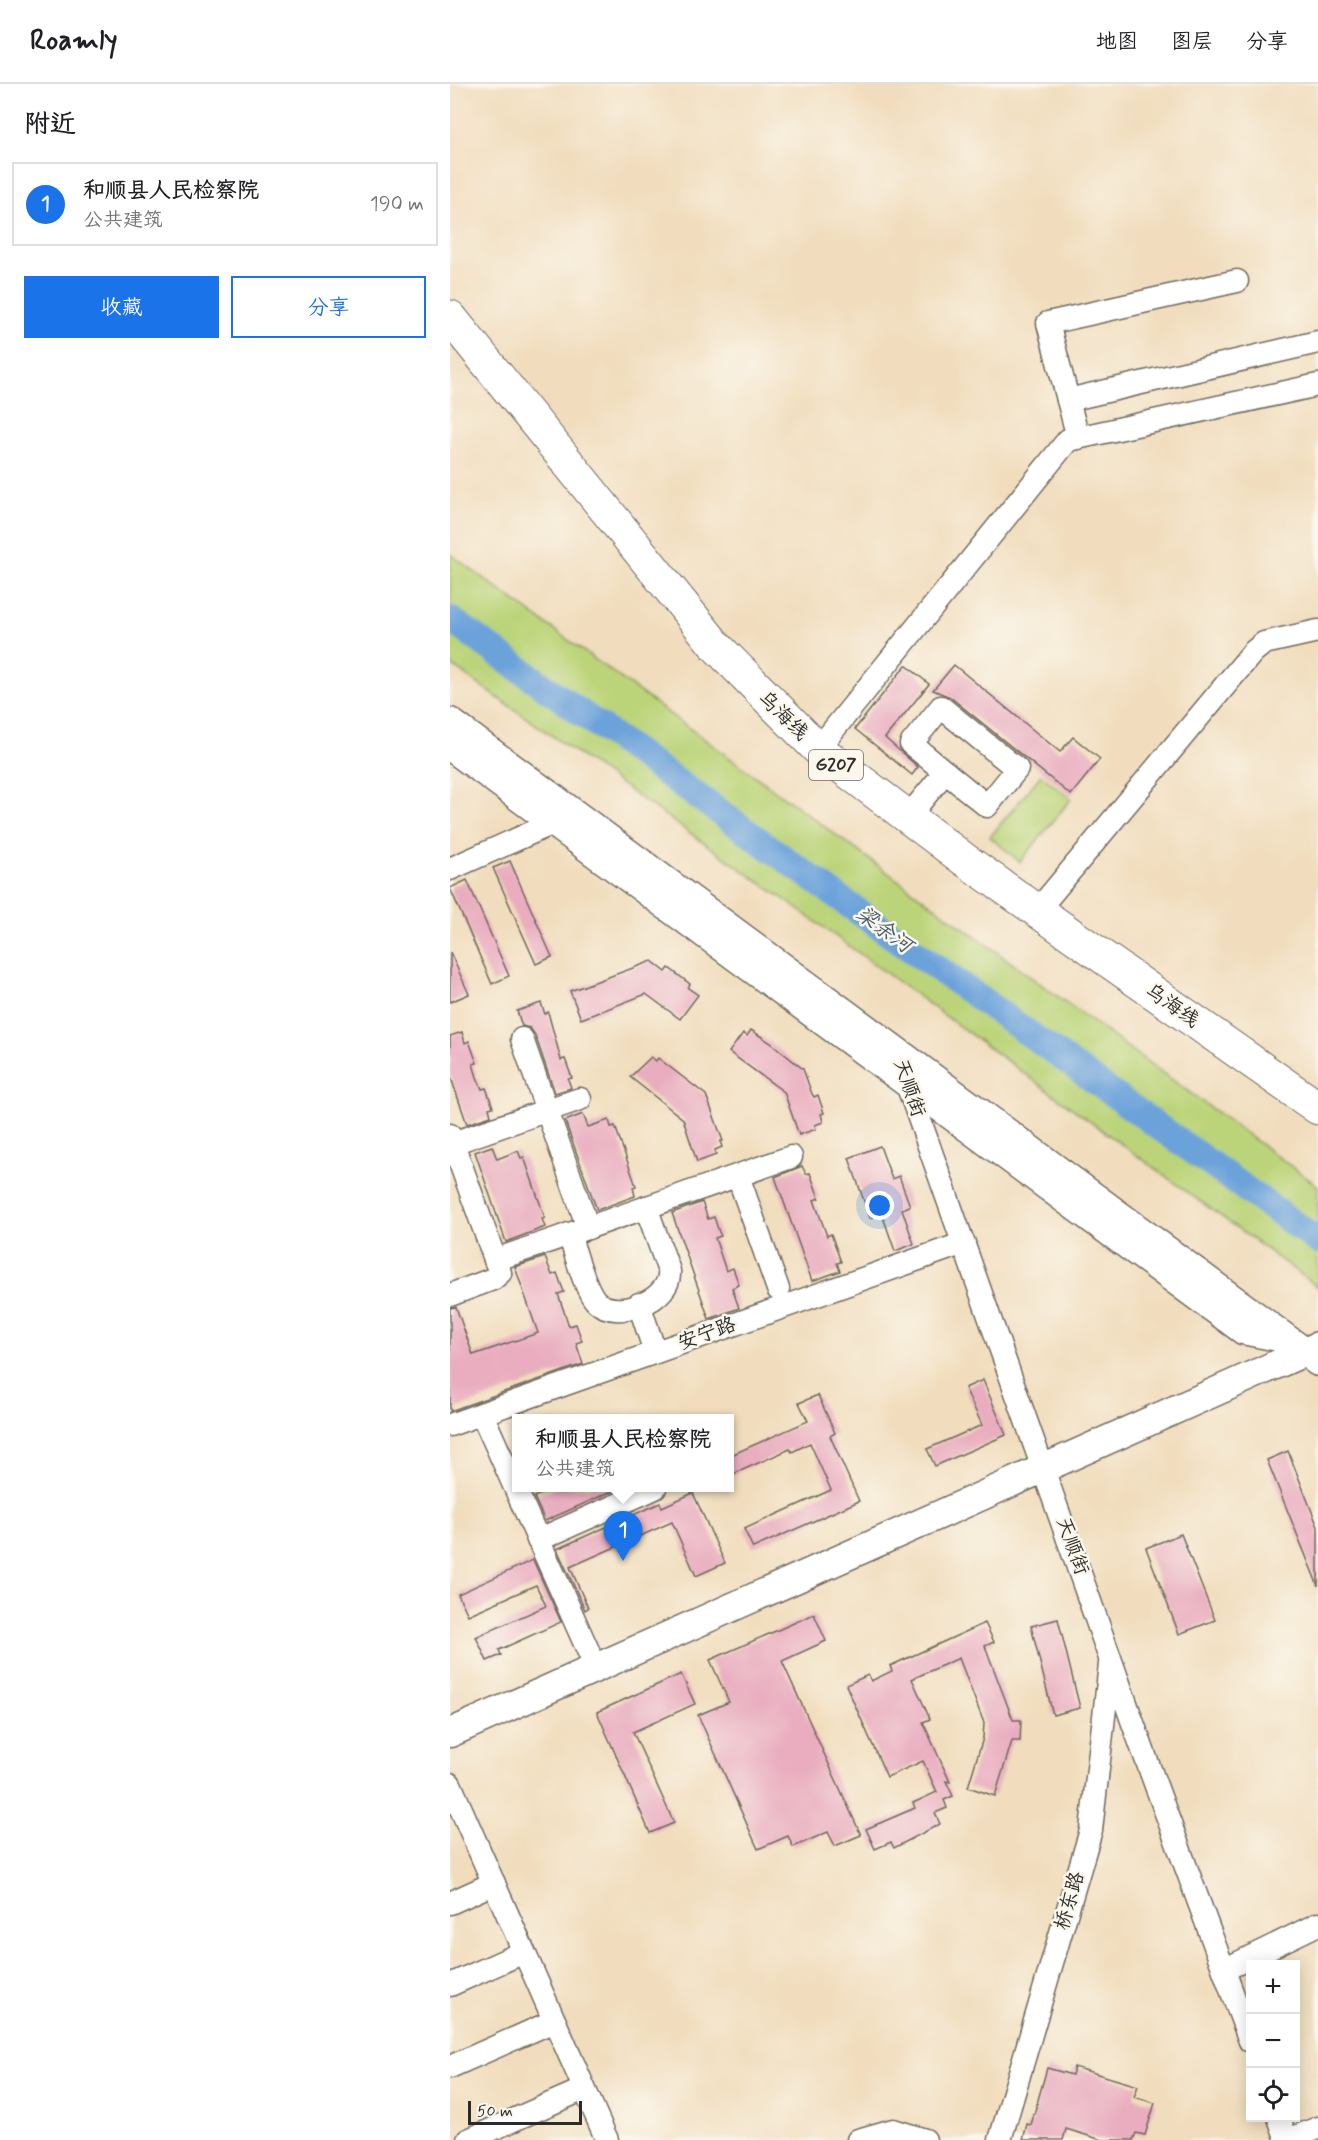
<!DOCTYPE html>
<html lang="zh">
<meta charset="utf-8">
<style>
:root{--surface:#fff;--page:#f2f2f2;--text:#202124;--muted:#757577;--line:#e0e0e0;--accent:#1a73e8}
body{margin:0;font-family:Mynerve,"LXGW WenKai TC",sans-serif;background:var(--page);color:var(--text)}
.controls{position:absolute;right:18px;bottom:18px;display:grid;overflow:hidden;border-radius:0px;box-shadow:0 3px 15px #0003}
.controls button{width:54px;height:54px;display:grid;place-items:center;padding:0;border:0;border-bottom:2px solid var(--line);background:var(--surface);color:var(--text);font:30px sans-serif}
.scale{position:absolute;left:18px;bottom:15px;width:114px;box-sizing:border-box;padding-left:6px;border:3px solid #2b2b2b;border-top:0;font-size:16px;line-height:21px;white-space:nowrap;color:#2b2b2b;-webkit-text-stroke:4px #fbf7ec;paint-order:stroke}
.you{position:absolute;left:430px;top:1122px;width:21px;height:21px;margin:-15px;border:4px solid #fff;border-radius:50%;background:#1a73e8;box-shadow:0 0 0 9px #1a73e833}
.badge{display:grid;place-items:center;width:39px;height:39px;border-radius:50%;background:var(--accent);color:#fff;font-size:20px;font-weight:700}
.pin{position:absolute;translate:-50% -50px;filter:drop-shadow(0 2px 3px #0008)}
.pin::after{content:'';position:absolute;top:32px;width:21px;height:18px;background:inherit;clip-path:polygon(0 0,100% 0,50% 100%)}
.popup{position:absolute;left:62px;top:1330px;width:222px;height:78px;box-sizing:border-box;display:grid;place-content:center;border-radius:0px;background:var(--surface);filter:drop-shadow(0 2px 4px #0005);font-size:20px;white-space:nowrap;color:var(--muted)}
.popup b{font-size:22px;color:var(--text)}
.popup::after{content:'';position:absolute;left:50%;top:100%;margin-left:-12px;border:12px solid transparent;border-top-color:var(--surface)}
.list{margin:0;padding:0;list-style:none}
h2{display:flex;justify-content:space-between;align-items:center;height:78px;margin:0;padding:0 24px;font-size:26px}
h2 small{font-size:20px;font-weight:400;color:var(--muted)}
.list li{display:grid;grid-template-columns:39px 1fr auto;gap:18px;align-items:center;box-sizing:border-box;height:84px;margin:0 12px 12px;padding:0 12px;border:2px solid var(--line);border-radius:0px}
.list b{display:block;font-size:22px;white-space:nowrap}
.list p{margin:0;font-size:20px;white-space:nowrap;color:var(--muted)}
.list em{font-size:20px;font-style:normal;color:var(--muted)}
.actions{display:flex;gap:12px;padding:18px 24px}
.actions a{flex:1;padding:14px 0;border:2px solid var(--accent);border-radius:0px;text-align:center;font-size:21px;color:var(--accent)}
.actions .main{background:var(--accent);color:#fff}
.icon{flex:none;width:33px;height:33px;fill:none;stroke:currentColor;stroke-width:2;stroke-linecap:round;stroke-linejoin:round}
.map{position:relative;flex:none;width:868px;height:2056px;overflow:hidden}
header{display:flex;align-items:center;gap:36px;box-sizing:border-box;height:84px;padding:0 30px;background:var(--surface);border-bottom:2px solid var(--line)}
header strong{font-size:28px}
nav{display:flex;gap:33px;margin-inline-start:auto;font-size:21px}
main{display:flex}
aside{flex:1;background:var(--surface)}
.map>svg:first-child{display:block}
.green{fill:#bcd479;stroke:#748052;stroke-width:1.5}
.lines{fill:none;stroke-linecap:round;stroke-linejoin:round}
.river{stroke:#6ca2da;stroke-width:27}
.building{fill:#e9adbf}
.minor-casing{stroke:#70695e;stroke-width:25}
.major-casing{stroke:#70695e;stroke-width:31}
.highway-casing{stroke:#70695e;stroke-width:35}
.minor{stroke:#fff;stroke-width:22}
.major{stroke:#fff;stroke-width:28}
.highway{stroke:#fff;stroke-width:33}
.labels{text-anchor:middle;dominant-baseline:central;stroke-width:5;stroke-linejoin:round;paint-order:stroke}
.shield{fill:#fbf7ec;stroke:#696865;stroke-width:1.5}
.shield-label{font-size:18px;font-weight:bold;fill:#2b2b2b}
.street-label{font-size:20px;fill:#2b2b2b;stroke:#fbf7ec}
.water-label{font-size:21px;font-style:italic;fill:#455b71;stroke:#fbf7ec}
</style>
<header>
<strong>Roamly</strong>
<nav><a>地图</a><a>图层</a><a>分享</a></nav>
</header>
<main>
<aside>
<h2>附近<small></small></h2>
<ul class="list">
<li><span class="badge">1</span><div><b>和顺县人民检察院</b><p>公共建筑</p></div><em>190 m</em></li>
</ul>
<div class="actions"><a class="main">收藏</a><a>分享</a></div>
</aside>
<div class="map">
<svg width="868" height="2056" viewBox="0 0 868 2056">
<rect width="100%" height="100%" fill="#fbf7ec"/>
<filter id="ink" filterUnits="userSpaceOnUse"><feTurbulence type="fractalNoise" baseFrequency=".0167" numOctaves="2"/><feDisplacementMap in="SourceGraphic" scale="12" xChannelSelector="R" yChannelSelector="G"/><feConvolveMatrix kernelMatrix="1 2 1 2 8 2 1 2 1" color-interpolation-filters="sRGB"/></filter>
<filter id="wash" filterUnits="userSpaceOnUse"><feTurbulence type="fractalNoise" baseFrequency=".008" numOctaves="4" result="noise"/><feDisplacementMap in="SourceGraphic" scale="24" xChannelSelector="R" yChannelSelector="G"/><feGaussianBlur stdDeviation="1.35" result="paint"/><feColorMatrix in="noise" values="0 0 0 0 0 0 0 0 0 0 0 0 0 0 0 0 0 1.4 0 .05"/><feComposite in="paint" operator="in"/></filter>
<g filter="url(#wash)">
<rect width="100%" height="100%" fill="#f1ddbd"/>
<g class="green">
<polygon points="0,470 868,1102 868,1203 355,830 0,580"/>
<polygon points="591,691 621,715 570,778 540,753"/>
</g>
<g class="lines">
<polyline class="river" points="0,535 868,1157"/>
</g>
<g id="blocks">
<g class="building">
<polygon points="456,581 479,600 435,654 468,683 462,691 405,645"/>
<polygon points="504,581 610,668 623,653 650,675 621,711 500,613 483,606"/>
<polygon points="60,777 102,873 86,880 43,784"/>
<polygon points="17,796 59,892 42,900 0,804"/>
<polygon points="0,868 19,910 0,918"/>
<polygon points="202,877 216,888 219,884 240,900 238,904 248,911 230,935 196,910 131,935 120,907"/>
<polygon points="91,919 95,930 98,928 111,976 115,975 122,994 118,995 121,1004 105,1009 85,951 80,944 72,942 67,927"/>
<polygon points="301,946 321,959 353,985 362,1010 364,1013 368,1011 374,1029 371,1030 373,1038 365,1041 366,1045 349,1051 334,1008 279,968 293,949 297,952"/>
<polygon points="12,948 15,959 19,957 27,979 23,980 27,993 32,1005 36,1004 43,1023 39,1024 41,1032 17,1040 0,991 0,952"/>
<polygon points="201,973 206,977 208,974 256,1011 273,1057 270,1057 272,1063 265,1066 266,1071 247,1078 233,1035 180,993"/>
<polygon points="133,1030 138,1043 159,1036 161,1043 165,1042 186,1102 183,1103 185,1112 147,1126 115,1037"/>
<polygon points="42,1062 47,1075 68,1067 71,1074 74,1073 95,1134 92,1135 95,1143 56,1158 25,1068"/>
<polygon points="430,1062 442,1095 449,1092 460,1122 452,1125 464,1160 445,1167 432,1130 420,1134 399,1074"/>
<polygon points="352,1082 356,1090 360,1089 369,1114 364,1116 377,1152 381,1150 391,1178 387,1179 390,1187 362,1197 325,1093"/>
<polygon points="252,1118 258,1135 264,1133 269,1148 271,1152 265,1154 276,1187 283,1184 289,1201 282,1204 289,1224 259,1235 222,1129"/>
<polygon points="95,1173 102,1191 107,1189 114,1208 108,1210 119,1242 126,1240 132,1257 126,1259 133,1280 0,1327 0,1224 6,1223 23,1271 88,1249 65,1183"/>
<polygon points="533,1296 556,1351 485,1382 477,1365 532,1341 515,1304"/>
<polygon points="368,1311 385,1349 380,1352 409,1417 303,1464 294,1445 381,1406 360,1359 342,1368 340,1365 279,1392 279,1372 358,1337 349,1319"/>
<polygon points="838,1367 868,1443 868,1502 817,1376"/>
<polygon points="104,1404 169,1404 95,1437 84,1413"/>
<polygon points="243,1409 275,1479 246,1492 222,1438 120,1483 138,1524 135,1526 107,1465 210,1419 212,1423"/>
<polygon points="731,1450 765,1536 729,1550 696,1464"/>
<polygon points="83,1476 111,1538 49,1566 51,1571 37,1577 26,1553 96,1522 86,1501 18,1531 8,1510"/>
<polygon points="364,1530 376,1557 332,1577 411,1751 385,1762 378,1748 343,1763 338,1752 308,1765 248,1631 279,1618 260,1576"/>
<polygon points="608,1535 630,1624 603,1631 581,1542"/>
<polygon points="535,1539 544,1558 535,1562 563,1636 571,1636 570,1657 562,1657 545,1712 518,1703 533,1654 534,1639 509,1574 462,1595 480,1635 473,1638 500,1698 496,1697 503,1712 494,1716 497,1724 485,1729 490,1740 444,1764 441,1758 425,1765 416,1745 465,1724 463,1719 487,1708 473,1677 437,1693 396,1601 418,1591 421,1597 442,1587 440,1582"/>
<polygon points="231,1590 245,1620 183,1648 224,1739 200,1749 147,1628"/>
<polygon points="624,1983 688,2002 684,2013 705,2019 695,2051 686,2049 683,2056 652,2056 616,2045 613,2056 573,2056 577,2040 581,2041 597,1984 622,1991"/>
</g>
</g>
</g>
<g filter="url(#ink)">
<use href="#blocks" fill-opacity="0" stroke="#70695e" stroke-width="1.5"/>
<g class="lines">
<g class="minor-casing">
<g id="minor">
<polyline points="618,316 868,258"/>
<polyline points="628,354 598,239 787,197"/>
<polygon points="491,623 567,685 537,722 461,660"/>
<polyline points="368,665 618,356 868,301"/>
<polyline points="0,666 792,1249 838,1258"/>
<polyline points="457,734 495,688"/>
<polyline points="0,785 101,740"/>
<polyline points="587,827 803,568 814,559 868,547"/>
<polyline points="72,955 138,1144"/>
<polyline points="445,966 684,1642 800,1957"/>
<polyline points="0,1051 50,1189 43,1195 0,1211"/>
<polyline points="0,1060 130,1015"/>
<polyline points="288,1092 328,1205"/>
<path d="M 119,1150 C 125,1167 135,1207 147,1218 C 168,1237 222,1216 219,1187 L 196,1123"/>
<polyline points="45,1176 341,1073"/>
<polyline points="189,1220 205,1268"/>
<polyline points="32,1330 141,1573"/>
<polyline points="0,1341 514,1159"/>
<polyline points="88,1456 205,1404"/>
<polyline points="0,1700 157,2056"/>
<polyline points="0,1819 44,1799"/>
<polyline points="774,1886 868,1840"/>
<polyline points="0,1901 74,1868"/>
<polyline points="0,1983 104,1937"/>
<polyline points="829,2034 837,2056"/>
<polyline points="18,2056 134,2005"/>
<polyline points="408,2056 443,2046 475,2056"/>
<polyline points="550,2056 641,1746 660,1580"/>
<polyline points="838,2056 868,2044"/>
</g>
</g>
<g class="major-casing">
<g id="major">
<polyline points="0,638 868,1278"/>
<polyline points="0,1649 868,1262"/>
</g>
</g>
<g class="highway-casing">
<polyline id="highway" points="0,233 266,562 368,665 515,776 868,1024"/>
</g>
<use href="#minor" class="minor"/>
<use href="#major" class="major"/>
<use href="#highway" class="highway"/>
</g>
</g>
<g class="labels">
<rect class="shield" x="359" y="666" width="54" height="30" rx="4.5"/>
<g class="shield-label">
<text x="386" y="681">G207</text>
</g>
<g class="street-label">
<text transform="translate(333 632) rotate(44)">乌海线</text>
<text transform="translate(722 922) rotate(35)">乌海线</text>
<text transform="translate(459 1004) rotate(71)">天顺街</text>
<text transform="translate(257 1250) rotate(-20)">安宁路</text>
<text transform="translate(622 1462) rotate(70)">天顺街</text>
<text transform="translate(620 1817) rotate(-74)">桥东路</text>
</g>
<g class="water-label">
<text transform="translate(434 846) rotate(36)">梁余河</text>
</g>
</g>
</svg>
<div class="controls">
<button>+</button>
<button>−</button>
<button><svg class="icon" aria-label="locate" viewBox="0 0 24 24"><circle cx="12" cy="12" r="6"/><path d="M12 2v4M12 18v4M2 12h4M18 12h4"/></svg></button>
</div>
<div class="scale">50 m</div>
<div class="you"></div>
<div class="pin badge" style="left:173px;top:1477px">1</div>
<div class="popup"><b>和顺县人民检察院</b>公共建筑</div>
</div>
</main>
